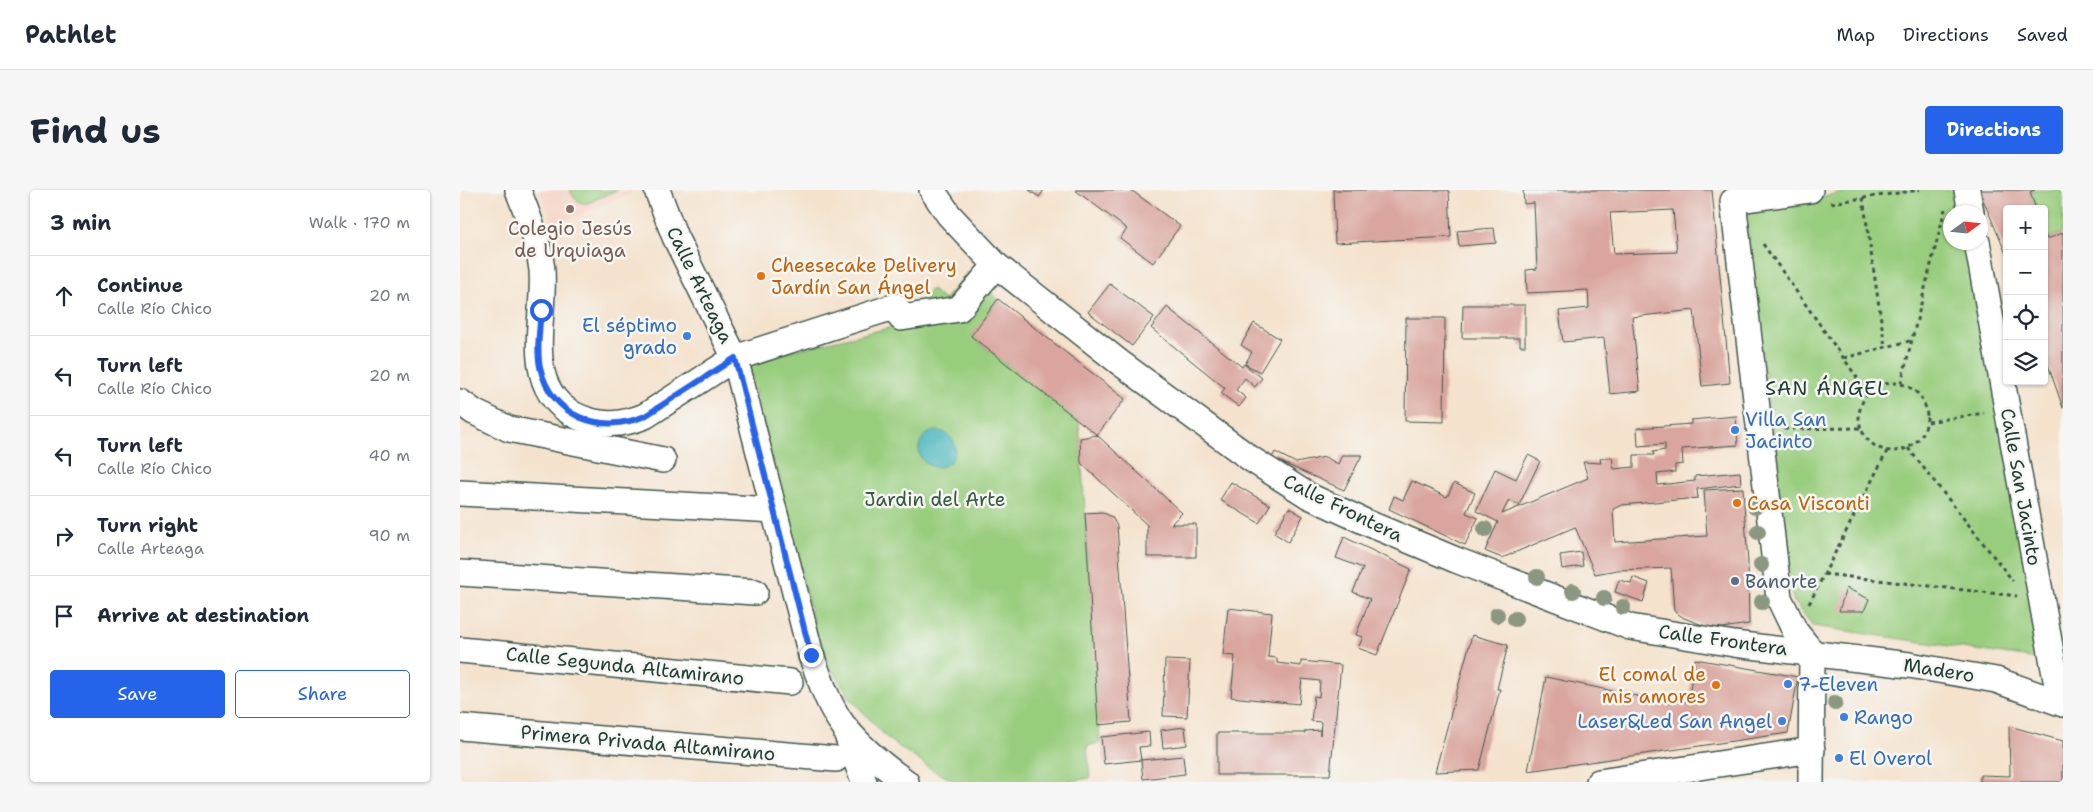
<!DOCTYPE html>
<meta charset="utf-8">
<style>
:root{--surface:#fff;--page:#f6f6f7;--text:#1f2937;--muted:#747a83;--line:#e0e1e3;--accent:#2563eb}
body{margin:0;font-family:"Shantell Sans",sans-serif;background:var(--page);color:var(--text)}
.controls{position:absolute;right:15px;top:15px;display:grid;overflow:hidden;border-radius:5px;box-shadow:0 1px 4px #0004}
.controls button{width:45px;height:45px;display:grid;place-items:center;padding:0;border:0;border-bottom:1px solid var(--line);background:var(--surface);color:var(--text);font:25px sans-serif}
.compass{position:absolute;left:1483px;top:15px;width:45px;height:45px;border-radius:50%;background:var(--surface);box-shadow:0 1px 4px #0004;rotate:75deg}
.stop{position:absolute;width:15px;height:15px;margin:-11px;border:4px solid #2563eb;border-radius:50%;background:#fff}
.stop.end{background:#2563eb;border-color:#fff;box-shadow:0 1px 5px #0008}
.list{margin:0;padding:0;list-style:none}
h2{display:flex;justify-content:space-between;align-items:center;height:65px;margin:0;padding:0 20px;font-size:21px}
h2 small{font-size:16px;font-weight:400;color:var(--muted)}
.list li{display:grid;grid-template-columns:32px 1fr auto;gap:15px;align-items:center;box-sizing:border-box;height:80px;padding:0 20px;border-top:1px solid var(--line)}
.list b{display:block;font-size:19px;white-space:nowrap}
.list p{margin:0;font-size:16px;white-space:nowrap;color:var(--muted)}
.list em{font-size:16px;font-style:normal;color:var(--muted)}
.actions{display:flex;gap:10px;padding:15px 20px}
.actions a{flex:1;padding:11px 0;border:1px solid var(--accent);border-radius:5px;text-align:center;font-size:18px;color:var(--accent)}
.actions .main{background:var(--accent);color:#fff}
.icon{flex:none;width:28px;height:28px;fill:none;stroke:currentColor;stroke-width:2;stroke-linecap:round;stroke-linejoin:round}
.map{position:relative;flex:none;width:1603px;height:592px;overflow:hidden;border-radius:5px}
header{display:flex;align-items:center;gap:30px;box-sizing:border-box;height:70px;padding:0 25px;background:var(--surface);border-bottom:1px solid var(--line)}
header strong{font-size:24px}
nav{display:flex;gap:28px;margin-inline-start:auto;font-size:18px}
.intro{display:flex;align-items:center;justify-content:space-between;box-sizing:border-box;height:120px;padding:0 30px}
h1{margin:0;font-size:35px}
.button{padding:12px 22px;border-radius:5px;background:var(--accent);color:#fff;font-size:18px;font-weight:700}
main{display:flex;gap:30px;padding:0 30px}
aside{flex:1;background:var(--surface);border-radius:5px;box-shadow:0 1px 4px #0004}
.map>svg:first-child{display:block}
.built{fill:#f6d2c4}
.green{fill:#99cd7e;stroke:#5c8559}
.water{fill:#46b6bd;stroke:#327a78}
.building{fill:#d9a59e;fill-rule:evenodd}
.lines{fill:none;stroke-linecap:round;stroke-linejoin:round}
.minor-casing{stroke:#3f564b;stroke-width:28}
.path{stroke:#3f564b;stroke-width:3;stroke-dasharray:4 4;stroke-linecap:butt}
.minor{stroke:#fff;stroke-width:25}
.tree{fill:#8c9781}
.route{stroke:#2563eb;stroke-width:6}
.education-dot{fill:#8d6e63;stroke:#f6f6f2;stroke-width:2}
.food-dot{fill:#e8710a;stroke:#f6f6f2;stroke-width:2}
.shop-dot{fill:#3f7fe0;stroke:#f6f6f2;stroke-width:2}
.service-dot{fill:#5c6f8a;stroke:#f6f6f2;stroke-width:2}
.labels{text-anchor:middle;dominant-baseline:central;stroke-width:5;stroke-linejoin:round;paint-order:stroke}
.education-label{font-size:19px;fill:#785e54;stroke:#f6f6f2}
.food-label{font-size:19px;fill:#c56008;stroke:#f6f6f2;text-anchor:start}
.street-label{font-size:19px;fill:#1f3d34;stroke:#f6f6f2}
.shop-label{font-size:19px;fill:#366cbe;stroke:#f6f6f2;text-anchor:start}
.park-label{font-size:19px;fill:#375a43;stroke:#f6f6f2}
.service-label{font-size:19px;fill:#4e5e75;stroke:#f6f6f2;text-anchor:start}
.neighbourhood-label{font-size:20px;letter-spacing:1px;fill:#1f3d34;stroke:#f6f6f2}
</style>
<header>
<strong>Pathlet</strong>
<nav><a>Map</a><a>Directions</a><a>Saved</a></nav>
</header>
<div class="intro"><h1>Find us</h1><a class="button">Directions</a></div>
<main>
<aside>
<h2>3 min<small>Walk · 170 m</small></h2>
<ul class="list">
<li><svg class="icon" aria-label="ahead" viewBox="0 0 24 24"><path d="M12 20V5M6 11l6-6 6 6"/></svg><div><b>Continue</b><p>Calle Río Chico</p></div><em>20 m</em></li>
<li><svg class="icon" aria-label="left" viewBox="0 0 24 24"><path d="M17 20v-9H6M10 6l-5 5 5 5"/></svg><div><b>Turn left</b><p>Calle Río Chico</p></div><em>20 m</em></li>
<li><svg class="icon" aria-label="left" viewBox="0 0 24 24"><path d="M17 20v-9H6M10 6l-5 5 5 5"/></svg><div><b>Turn left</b><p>Calle Río Chico</p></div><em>40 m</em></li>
<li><svg class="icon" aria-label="right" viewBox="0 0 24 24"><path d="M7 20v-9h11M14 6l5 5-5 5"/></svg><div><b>Turn right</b><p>Calle Arteaga</p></div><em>90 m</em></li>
<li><svg class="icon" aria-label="arrive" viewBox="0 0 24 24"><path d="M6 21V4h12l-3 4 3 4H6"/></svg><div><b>Arrive at destination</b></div></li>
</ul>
<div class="actions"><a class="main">Save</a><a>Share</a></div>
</aside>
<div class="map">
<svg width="1603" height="592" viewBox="0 0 1603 592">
<rect width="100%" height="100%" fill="#f6f6f2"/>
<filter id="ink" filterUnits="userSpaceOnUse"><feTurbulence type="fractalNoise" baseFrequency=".02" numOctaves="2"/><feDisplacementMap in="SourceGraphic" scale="10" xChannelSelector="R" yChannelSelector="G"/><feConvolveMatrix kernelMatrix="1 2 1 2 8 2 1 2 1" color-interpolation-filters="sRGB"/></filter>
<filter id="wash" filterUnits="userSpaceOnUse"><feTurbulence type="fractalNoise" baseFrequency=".0096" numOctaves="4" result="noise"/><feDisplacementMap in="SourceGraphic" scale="20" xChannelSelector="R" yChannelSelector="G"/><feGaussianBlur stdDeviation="1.12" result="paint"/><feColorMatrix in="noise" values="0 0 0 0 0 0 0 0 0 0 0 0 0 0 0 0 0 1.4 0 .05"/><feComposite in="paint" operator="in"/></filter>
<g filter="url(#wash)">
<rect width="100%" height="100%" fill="#f4e2cd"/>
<polygon class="built" points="79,0 170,0 171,4 94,35"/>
<g class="green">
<path d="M 110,0 L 157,0 L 128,13 C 118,14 114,9 110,0 Z"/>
<polygon points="1402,0 1497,0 1502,22 1490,22 1490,52 1507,53 1584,470 1353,436 1333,410 1284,18"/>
<polygon points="1576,0 1603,0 1603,43 1587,49 1584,42 1584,19 1576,19 1570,2"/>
<polygon points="508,82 538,109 511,146 619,232 640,553 627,556 630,588 604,592 497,592 474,581 428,549 390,508 361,462 287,171 446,134 471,99 484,110"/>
</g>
<circle class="water" cx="477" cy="259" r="18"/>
<g id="blocks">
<g class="building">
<polygon points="569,0 584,0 579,7"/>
<polygon points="615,0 671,0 720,36 693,73 660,48 667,39"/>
<polygon points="873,0 989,0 991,47 875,53"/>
<path d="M 1063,0 L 1252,0 L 1270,193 L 1242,196 L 1234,120 L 1172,127 L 1180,201 L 1150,204 L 1144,148 L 1103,152 L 1099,121 L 1129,118 L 1128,100 L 1067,103 L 1066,80 L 1077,79 L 1074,13 L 1064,14 ZM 1213,20 L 1217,62 L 1154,64 L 1150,23 Z"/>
<polygon points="1519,0 1575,0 1570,2 1576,19 1547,19 1547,66"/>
<polygon points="1034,38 1036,53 999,56 997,41"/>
<polygon points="1584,43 1587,49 1603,43 1603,218 1584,163"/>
<polygon points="650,94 694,127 672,156 628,122"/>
<polygon points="538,109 665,209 637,245 511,146"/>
<polygon points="1003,115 1065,115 1065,156 1060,156 1060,148 1002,148"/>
<polygon points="707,117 782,177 784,174 802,188 795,197 785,188 776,200 786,208 779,217 761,203 765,198 691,138"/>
<polygon points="946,128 985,128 984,232 945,231"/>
<polygon points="794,133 820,149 800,182 785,174 792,162 781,155"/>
<polygon points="1276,226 1278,255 1222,259 1223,274 1215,275 1215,282 1197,284 1198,295 1235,291 1235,286 1280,282 1281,294 1237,299 1238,308 1162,315 1153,319 1155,352 1247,346 1244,300 1283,298 1288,373 1289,434 1262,438 1248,437 1224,428 1214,421 1211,378 1157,380 1135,384 1115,337 1042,368 1025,361 1038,332 1016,321 1035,279 1056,289 1068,265 1080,271 1059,315 1049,310 1042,324 1128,288 1123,272 1141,273 1140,268 1152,267 1154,279 1174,277 1174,265 1194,265 1193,262 1205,260 1205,254 1178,256 1177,238 1231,234 1231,230"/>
<polygon points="637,245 722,323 711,334 736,334 736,367 687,367 687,335 621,273 620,248"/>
<polygon points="815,262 836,273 865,267 878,274 882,265 902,265 884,300 812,268"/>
<polygon points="952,291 987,307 994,293 1015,303 1006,323 1018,328 1005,355 929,319 934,306 943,310"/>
<polygon points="771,292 810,315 799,333 760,310"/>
<polygon points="829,318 843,326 828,352 814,343"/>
<polygon points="642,322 652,327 657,336 671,532 638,535 625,323"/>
<polygon points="884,347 951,379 917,465 898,458 903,447 896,445 910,409 893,402 903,378 876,368"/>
<polygon points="1121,362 1123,376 1102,379 1100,365"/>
<polygon points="1173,387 1189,393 1183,412 1155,402 1159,390 1171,393"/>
<polygon points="1386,398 1409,409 1404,421 1379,421"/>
<polygon points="768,418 812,423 808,467 817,468 817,473 841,476 841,471 881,475 870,585 757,585 757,543 845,543 845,541 860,540 860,545 861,532 851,531 854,506 859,507 860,491 842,489 839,514 771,507 775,466 763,465"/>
<polygon points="1012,445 1048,455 1037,499 1040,499 1019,580 975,582"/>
<polygon points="1235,469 1338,487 1328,543 1068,581 1086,487 1210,513 1211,509 1228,512"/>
<polygon points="705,470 730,471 727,527 703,526"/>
<polygon points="1549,536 1603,551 1603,592 1520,592 1520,585 1550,586"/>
<polygon points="725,537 727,555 703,558 701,540"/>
<polygon points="689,542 690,556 679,557 681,570 723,566 725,584 683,589 681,570 644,574 641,547"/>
</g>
</g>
</g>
<g filter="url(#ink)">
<use href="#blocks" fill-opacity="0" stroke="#3f564b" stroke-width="1"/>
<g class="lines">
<g class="minor-casing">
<g id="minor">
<path d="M 58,0 C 68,26 79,52 82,80 C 86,130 59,200 119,227 C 142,237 163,235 185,226 L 275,168 L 436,116 L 441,128 L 499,119 L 536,75"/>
<path d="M 197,0 L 215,47 L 275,168 L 351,465 C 360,489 368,515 383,535 C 400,557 423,576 446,592"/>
<polyline points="472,0 489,25 536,75 659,172 791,269 849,306 910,334 996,370 1170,437 1274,454 1449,475 1536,490 1603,514"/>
<polyline points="1350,0 1273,11 1319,408 1335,441 1352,462 1351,592"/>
<polyline points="1507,0 1511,22"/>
<polyline points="1517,52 1600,512"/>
<polyline points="0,212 14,222 49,239 203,270"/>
<polyline points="0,303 313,320"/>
<polyline points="0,383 295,402"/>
<polyline points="0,460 330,492"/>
<polyline points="0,537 376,569"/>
<polyline points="387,545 404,592"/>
<polyline points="1139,592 1352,560"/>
</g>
</g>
<g class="path">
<polyline points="1403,8 1460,0"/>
<polyline points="1371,13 1403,8 1425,157"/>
<polyline points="1303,54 1408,203"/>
<polyline points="1384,168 1453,150"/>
<circle cx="1433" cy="227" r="34"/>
<polyline points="1441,193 1485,19"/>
<polyline points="1468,232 1524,223"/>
<polyline points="1324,239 1400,238"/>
<polyline points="1448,258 1553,391"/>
<polyline points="1364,384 1557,406"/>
<polyline points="1349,414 1427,261"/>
</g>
<use href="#minor" class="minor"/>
</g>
<g class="tree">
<circle cx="1295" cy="317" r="8"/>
<circle cx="1025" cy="339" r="8"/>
<circle cx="1298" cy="342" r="8"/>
<circle cx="1301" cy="375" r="8"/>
<circle cx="1077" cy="387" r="8"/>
<circle cx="1113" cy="401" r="8"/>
<circle cx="1144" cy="408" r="8"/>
<circle cx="1302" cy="412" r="8"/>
<circle cx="1163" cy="417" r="8"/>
<circle cx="1037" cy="425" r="8"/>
<circle cx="1055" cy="429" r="8"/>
<circle cx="1375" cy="513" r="8"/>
</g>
</g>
<g class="lines" filter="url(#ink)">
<path class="route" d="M 81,120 C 80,138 76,159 80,177 C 91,227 141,245 185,226 L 275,168 L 351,465"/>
</g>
<circle class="education-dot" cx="110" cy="19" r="5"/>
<g class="food-dot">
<circle cx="301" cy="86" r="5"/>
<circle cx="1277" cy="313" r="5"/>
<circle cx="1256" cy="495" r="5"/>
</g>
<g class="shop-dot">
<circle cx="227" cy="146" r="5"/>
<circle cx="1275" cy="240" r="5"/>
<circle cx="1328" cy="494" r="5"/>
<circle cx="1384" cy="527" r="5"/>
<circle cx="1322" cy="531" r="5"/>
<circle cx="1379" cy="568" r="5"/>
</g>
<circle class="service-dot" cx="1275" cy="391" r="5"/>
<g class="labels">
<g class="education-label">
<text x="110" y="38">Colegio Jesús<tspan x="110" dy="22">de Urquiaga</tspan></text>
</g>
<g class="food-label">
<text x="311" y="75">Cheesecake Delivery<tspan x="311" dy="22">Jardín San Ángel</tspan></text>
<text x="1287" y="313">Casa Visconti</text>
<text x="1246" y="484" text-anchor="end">El comal de<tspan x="1246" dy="22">mis amores</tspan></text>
</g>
<g class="street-label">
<text transform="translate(240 95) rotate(64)">Calle Arteaga</text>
<text transform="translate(1561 297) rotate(80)">Calle San Jacinto</text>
<text transform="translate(883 318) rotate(26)">Calle Frontera</text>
<text transform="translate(1263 450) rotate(8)">Calle Frontera</text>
<text transform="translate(165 476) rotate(6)">Calle Segunda Altamirano</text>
<text transform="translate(1479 480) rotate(9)">Madero</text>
<text transform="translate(188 553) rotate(5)">Primera Privada Altamirano</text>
</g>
<g class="shop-label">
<text x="217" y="135" text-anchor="end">El séptimo<tspan x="217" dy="22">grado</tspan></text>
<text x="1285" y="229">Villa San<tspan x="1285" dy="22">Jacinto</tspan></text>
<text x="1338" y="494">7-Eleven</text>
<text x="1394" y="527">Rango</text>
<text x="1312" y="531" text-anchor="end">Laser&amp;Led San Angel</text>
<text x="1389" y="568">El Overol</text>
</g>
<g class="park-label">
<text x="475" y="309">Jardin del Arte</text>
</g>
<g class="service-label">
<text x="1285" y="391">Banorte</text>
</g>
<g class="neighbourhood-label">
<text x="1367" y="198">SAN ÁNGEL</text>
</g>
</g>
</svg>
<div class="controls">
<button>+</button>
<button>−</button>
<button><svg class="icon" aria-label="locate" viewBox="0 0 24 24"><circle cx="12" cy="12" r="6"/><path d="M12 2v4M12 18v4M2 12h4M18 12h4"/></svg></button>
<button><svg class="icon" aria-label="layers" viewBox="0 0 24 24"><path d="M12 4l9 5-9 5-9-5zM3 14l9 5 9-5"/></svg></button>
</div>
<svg class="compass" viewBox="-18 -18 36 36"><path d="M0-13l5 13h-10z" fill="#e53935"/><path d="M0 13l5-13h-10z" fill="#747a83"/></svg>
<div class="stop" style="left:81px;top:120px"></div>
<div class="stop end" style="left:351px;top:465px"></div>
</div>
</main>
